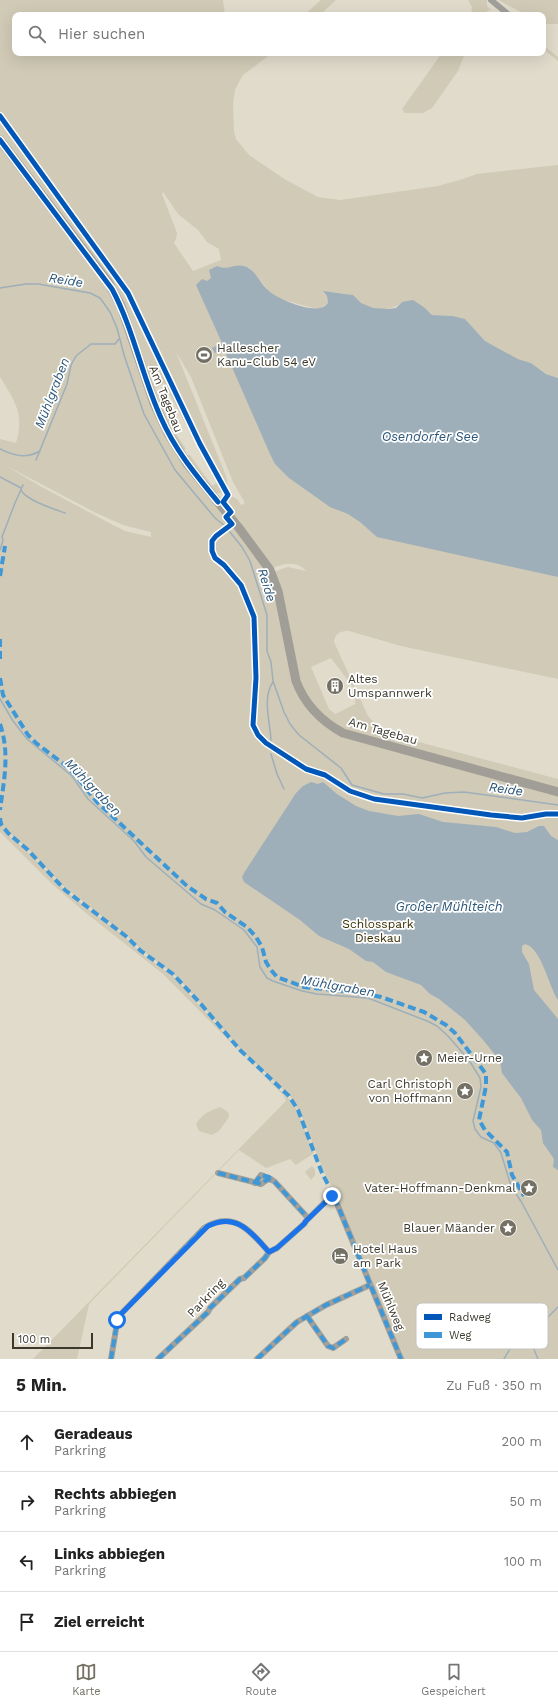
<!DOCTYPE html>
<html lang="de">
<meta charset="utf-8">
<style>
:root{--surface:#fff;--page:#f6f6f6;--text:#222;--muted:#767676;--line:#e0e0e0;--accent:#747063}
body{margin:0;font-family:"Work Sans",sans-serif;background:var(--page);color:var(--text)}
.scale{position:absolute;left:12px;bottom:10px;width:81px;box-sizing:border-box;padding-left:4px;border:2px solid #3a372b;border-top:0;font-size:11px;line-height:14px;white-space:nowrap;color:#3a372b;-webkit-text-stroke:3px #fff;paint-order:stroke}
.stop{position:absolute;width:12px;height:12px;margin:-9px;border:3px solid #1a73e8;border-radius:50%;background:#fff}
.stop.end{background:#1a73e8;border-color:#fff;box-shadow:0 1px 4px #0008}
.list{margin:0;padding:0;list-style:none}
h2{display:flex;justify-content:space-between;align-items:center;height:52px;margin:0;padding:0 16px;font-size:17px}
h2 small{font-size:13px;font-weight:400;color:var(--muted)}
.list li{display:grid;grid-template-columns:26px 1fr auto;gap:12px;align-items:center;box-sizing:border-box;height:60px;padding:0 16px;border-top:1px solid var(--line)}
.list b{display:block;font-size:15px;white-space:nowrap}
.list p{margin:0;font-size:13px;white-space:nowrap;color:var(--muted)}
.list em{font-size:13px;font-style:normal;color:var(--muted)}
.icon{flex:none;width:22px;height:22px;fill:none;stroke:currentColor;stroke-width:2;stroke-linecap:round;stroke-linejoin:round}
.map{position:relative;flex:none;width:558px;height:1359px;overflow:hidden}
.search{position:absolute;background:var(--surface);box-shadow:0 4px 16px #0002;left:12px;right:12px;top:12px;height:44px;display:flex;align-items:center;gap:10px;box-sizing:border-box;padding:0 14px;border-radius:8px;color:var(--muted);font-size:15px}
.sheet{height:292px;background:var(--surface)}
nav{display:flex;justify-content:space-around;align-items:center;box-sizing:border-box;height:56px;border-top:1px solid var(--line);background:var(--surface);font-size:11px;color:var(--muted)}
nav a{display:grid;justify-items:center;gap:2px}
nav .on{color:var(--accent)}
.map>svg:first-child{display:block}
.green{fill:#d0cab6;fill-rule:evenodd}
.water{fill:#9eafba}
.lines{fill:none;stroke-linecap:round;stroke-linejoin:round}
.stream{stroke:#9eafba;stroke-width:1.5}
.street{stroke:#a19f9a;stroke-width:6}
.secondary{stroke:#a09e96;stroke-width:9}
.quiet{stroke:#3e98d7;stroke-width:4;stroke-dasharray:8 4;stroke-linecap:butt}
.cycleway-casing{stroke:#fff;stroke-width:8}
.cycleway{stroke:#0057b8;stroke-width:5}
.route{stroke:#1a73e8;stroke-width:5}
.labels{text-anchor:middle;dominant-baseline:central;stroke-width:3.5;stroke-linejoin:round;paint-order:stroke}
.poi-label{font-size:12px;fill:#3a372b;stroke:#fff;text-anchor:start}
.street-label{font-size:12px;fill:#3a372b;stroke:#fff}
.park-label{font-size:12px;fill:#392e03;stroke:#fff}
.water-label{font-size:13px;font-style:italic;fill:#2b5678;stroke:#fff}
.key{fill:#fff;stroke:#c4c3bf;stroke-width:1}
.key-label{font-size:11px;fill:#3a372b}
</style>
<div class="map">
<svg width="558" height="1359" viewBox="0 0 558 1359">
<rect width="100%" height="100%" fill="#e0dbcb"/>
<g class="green">
<path d="M 0,0 L 223,0 L 225,15 L 15,15 L 15,53 L 231,53 L 242,55 L 244,53 L 272,53 L 243,75 L 239,82 L 235,90 L 233,105 L 234,132 L 236,139 L 249,155 L 286,180 L 318,197 L 340,200 L 438,186 L 463,179 L 477,174 L 558,165 L 558,378 L 546,374 L 531,363 L 518,359 L 485,341 L 465,319 L 453,316 L 432,315 L 425,308 L 402,302 C 391,312 373,311 361,303 C 357,300 355,296 351,295 C 342,292 332,293 323,292 L 327,296 L 328,303 L 321,308 L 313,308 L 280,299 L 268,290 L 250,268 C 236,264 234,269 223,268 L 223,338 L 433,547 L 558,575 L 558,679 L 401,646 L 349,631 C 340,631 335,633 334,642 L 368,716 L 381,730 L 400,737 L 558,779 L 558,789 L 342,728 L 324,717 L 301,689 L 273,572 L 288,567 L 306,571 C 296,560 284,564 272,568 L 225,504 L 227,498 L 231,496 L 237,499 L 241,505 L 245,503 L 233,482 L 191,377 L 176,352 L 226,476 L 228,487 L 223,488 L 224,493 L 215,493 L 186,458 L 187,455 L 190,455 L 212,486 L 217,483 L 198,448 L 202,445 L 200,442 L 196,444 L 164,383 L 155,388 L 176,434 L 186,449 L 184,450 L 170,430 L 104,272 L 0,134 ZM 163,192 L 178,214 L 198,230 L 207,242 L 219,249 L 221,260 L 193,271 L 174,243 L 176,239 L 177,233 L 162,194 ZM 331,658 L 356,691 L 355,704 L 335,714 L 329,709 L 311,667 Z"/>
<polygon points="321,0 336,0 320,15 304,15"/>
<polygon points="468,0 487,0 487,6 492,11 489,10 482,15 471,15 472,7"/>
<polygon points="498,0 558,0 558,24 543,24 543,15 531,15 519,11"/>
<polygon points="543,45 558,57 558,61 543,49"/>
<polygon points="442,53 465,53 458,71 432,108 423,113 405,113 402,109"/>
<path d="M 0,145 L 113,296 L 146,386 L 187,467 L 186,470 L 212,502 L 216,503 L 259,557 L 272,583 L 294,679 L 322,722 L 558,794 L 558,1359 L 403,1359 L 402,1352 L 391,1331 L 333,1189 L 325,1174 L 302,1117 L 290,1096 L 243,1052 L 176,976 L 142,950 L 127,936 L 62,885 L 30,851 L 3,828 L 5,832 L 26,850 L 69,894 L 123,935 L 141,953 L 174,977 L 243,1054 L 291,1101 L 297,1110 L 314,1153 L 296,1165 L 290,1159 L 266,1168 L 239,1150 L 89,1304 L 77,1359 L 33,1359 L 284,1103 L 286,1100 L 284,1096 L 163,974 L 81,909 L 51,883 L 0,832 L 0,439 L 16,443 C 25,413 14,400 0,377 ZM 5,465 L 96,513 L 123,525 L 151,532 L 151,537 L 125,531 L 113,525 L 40,486 Z"/>
<path d="M 220,1107 L 228,1112 L 229,1117 L 219,1131 L 212,1135 L 199,1131 L 196,1124 C 202,1114 209,1111 220,1107 Z"/>
<polygon points="312,1166 315,1170 315,1175 311,1180 305,1172"/>
</g>
<g class="water">
<path d="M 217,266 C 229,272 238,260 250,269 C 257,274 261,284 268,290 C 277,299 307,311 320,308 C 323,308 326,305 328,303 L 327,296 L 323,291 L 353,295 L 361,303 L 373,308 L 389,309 L 396,308 L 402,302 L 413,300 L 425,308 L 432,315 L 453,316 L 465,319 L 485,341 L 518,359 L 531,363 L 546,374 L 558,378 L 558,577 L 377,537 L 360,522 L 348,514 L 330,507 L 289,478 L 275,464 L 270,454 L 224,349 L 215,353 L 212,348 L 222,343 L 196,285 L 202,279 L 207,281 L 211,278 L 209,270 Z"/>
<path d="M 311,782 L 318,784 L 323,782 L 337,794 L 356,806 L 369,811 L 398,816 L 419,814 L 443,822 L 496,827 L 515,833 L 527,832 L 539,826 L 544,826 L 551,836 L 558,840 L 558,1000 C 549,987 541,947 525,944 L 522,946 L 522,952 L 529,964 L 534,990 L 558,1019 L 558,1170 L 553,1167 L 554,1159 L 543,1143 L 541,1130 L 532,1120 L 521,1098 L 502,1073 L 500,1061 L 484,1041 L 465,1020 L 439,999 L 430,994 L 421,985 L 386,972 L 373,962 L 366,961 L 349,949 L 319,936 L 300,920 L 244,882 L 242,877 L 244,873 L 296,793 L 303,786 Z"/>
</g>
<g class="lines">
<g class="stream">
<polyline points="0,288 26,284 38,284 90,293 100,298 110,312 117,328 124,355 144,414 175,470 215,518 225,526 242,547 250,561 267,615 267,651 271,662 273,681 284,712 290,724 299,735 341,768 352,785 384,794 403,794 422,798 445,793 464,792 558,805"/>
<path d="M 0,449 C 14,456 26,459 40,451"/>
<polyline points="36,460 67,384 71,365 76,356 91,344 115,344 119,339"/>
<polyline points="0,477 21,488"/>
<path d="M 21,490 C 25,500 54,509 65,513"/>
<polyline points="0,550 3,540 2,537 15,503 23,485"/>
<polyline points="0,699 13,721 27,739 72,776 88,799 134,841 146,857 201,904 215,910 244,930 257,947 260,967 267,978 273,981 302,991 317,994 368,998 427,1021 437,1026 448,1036 469,1060 480,1078 481,1087 473,1121 475,1129 481,1137 494,1143 501,1153 511,1186 522,1203 558,1270"/>
<path d="M 271,740 C 270,721 262,698 273,682"/>
<polyline points="271,754 277,774 284,789"/>
<polyline points="536,1329 532,1345 538,1359"/>
<polyline points="504,1359 515,1340 536,1329 558,1307"/>
</g>
<g class="street">
<polyline points="491,0 509,15"/>
<polyline points="218,1173 261,1184 268,1179 274,1181 308,1218"/>
<polyline points="255,1183 261,1175 271,1179"/>
<polyline points="307,1316 328,1346 333,1348 346,1339"/>
<path d="M 111,1359 L 118,1317 L 204,1228 C 234,1209 251,1232 269,1252"/>
<polyline points="158,1359 208,1312 210,1308 240,1279 244,1278 265,1258 269,1252 277,1248 304,1224 306,1221 333,1194 401,1359"/>
<polyline points="257,1359 297,1322 326,1305 370,1285"/>
</g>
<path class="secondary" d="M 0,140 L 108,282 L 121,306 L 154,403 L 168,433 L 188,465 L 239,528 L 270,570 L 278,591 L 296,681 C 305,705 321,721 343,733 L 558,792"/>
<g class="quiet">
<polyline points="0,576 5,546"/>
<polyline points="0,639 0,660"/>
<polyline points="0,678 3,695 28,735 36,743 65,765 76,776 97,802 187,886 206,899 217,903 225,912 247,927 256,937 262,947 266,962 271,970 277,977 304,987 362,993 381,997 424,1012 446,1025 455,1033 486,1074 486,1086 479,1120 485,1130 507,1152 512,1175 524,1196"/>
<path d="M 0,724 C 10,753 4,780 0,810"/>
<polyline points="0,818 1,824 8,833 28,850 65,890 127,937 141,951 173,974 200,1003 240,1050 289,1096 298,1110 322,1173 333,1194 401,1359"/>
<polyline points="218,1173 261,1184 268,1179 274,1181 308,1218"/>
<polyline points="255,1183 261,1175 269,1177 272,1180"/>
<polyline points="307,1316 328,1346 333,1348 346,1339"/>
<path d="M 111,1359 L 118,1317 L 204,1228 C 234,1209 251,1232 269,1252"/>
<polyline points="158,1359 208,1312 210,1308 240,1279 244,1278 265,1258 269,1252 277,1248 304,1224 306,1221 333,1194"/>
<polyline points="257,1359 297,1322 326,1305 370,1285"/>
</g>
<g class="cycleway-casing">
<g id="cycleway">
<polyline points="0,116 128,293 200,444 228,495 223,502 231,512 226,517 232,524 216,536 212,541 212,551 215,558 224,565 241,585 254,617 256,678 253,725 258,735 266,743 306,769 325,775 350,791 374,799 491,815 522,818 546,814 558,814"/>
<path d="M 0,140 L 112,289 C 134,330 142,377 161,418 C 175,450 196,475 218,502"/>
</g>
</g>
<use href="#cycleway" class="cycleway"/>
</g>
<g class="lines">
<path class="route" d="M 117,1320 L 121,1314 L 208,1226 C 237,1212 252,1233 269,1252 L 277,1248 L 304,1224 L 306,1221 L 332,1196"/>
</g>
<defs>
<g id="stadium-disc" transform="scale(0.9)"><circle r="9.5" fill="#747063" stroke="#fff"/><path d="M0-5a6.5 5 0 1 0 0 10a6.5 5 0 1 0 0-10ZM-3.5-1.8h7v3.6h-7Z" fill="#fff"/></g>
<g id="building-disc" transform="scale(0.9)"><circle r="9.5" fill="#747063" stroke="#fff"/><path d="M-4-6H4V6H1V3H-1V6H-4ZM-2.5-4.3h1.7v1.8h-1.7ZM.8-4.3h1.7v1.8H.8ZM-2.5-1h1.7V.8h-1.7ZM.8-1h1.7V.8H.8Z" fill="#fff"/></g>
<g id="sight-disc" transform="scale(0.9)"><circle r="9.5" fill="#747063" stroke="#fff"/><path d="M0-6L1.8-2.2L6-1.7L2.9 1.2L3.7 5.4L0 3.3L-3.7 5.4L-2.9 1.2L-6-1.7L-1.8-2.2Z" fill="#fff"/></g>
<g id="hotel-disc" transform="scale(0.9)"><circle r="9.5" fill="#747063" stroke="#fff"/><path d="M-6-4.5h1.5V1H6V5H4.5V3h-9V5H-6ZM-4 0a1.8 1.8 0 1 1 3.6 0ZM.5 0V-2.5h3Q6-2.5 6 0Z" fill="#fff"/></g>
</defs>
<g fill-rule="evenodd">
<use href="#stadium-disc" x="204" y="355"/>
<use href="#building-disc" x="335" y="686"/>
<use href="#sight-disc" x="424" y="1058"/>
<use href="#sight-disc" x="465" y="1091"/>
<use href="#sight-disc" x="529" y="1188"/>
<use href="#sight-disc" x="508" y="1228"/>
<use href="#hotel-disc" x="340" y="1256"/>
</g>
<g class="labels">
<g class="poi-label">
<text x="217" y="348">Hallescher<tspan x="217" dy="14">Kanu-Club 54 eV</tspan></text>
<text x="348" y="679">Altes<tspan x="348" dy="14">Umspannwerk</tspan></text>
<text x="437" y="1058">Meier-Urne</text>
<text x="452" y="1084" text-anchor="end">Carl Christoph<tspan x="452" dy="14">von Hoffmann</tspan></text>
<text x="516" y="1188" text-anchor="end">Vater-Hoffmann-Denkmal</text>
<text x="495" y="1228" text-anchor="end">Blauer Mäander</text>
<text x="353" y="1249">Hotel Haus<tspan x="353" dy="14">am Park</tspan></text>
</g>
<g class="street-label">
<text transform="translate(166 399) rotate(68)">Am Tagebau</text>
<text transform="translate(383 731) rotate(16)">Am Tagebau</text>
<text transform="translate(206 1298) rotate(-46)">Parkring</text>
<text transform="translate(391 1306) rotate(67)">Mühlweg</text>
</g>
<g class="park-label">
<text x="378" y="924">Schlosspark<tspan x="378" dy="14">Dieskau</tspan></text>
</g>
<g class="water-label">
<text transform="translate(66 280) rotate(9)">Reide</text>
<text transform="translate(52 393) rotate(-69)">Mühlgraben</text>
<text x="430" y="436">Osendorfer See</text>
<text transform="translate(267 585) rotate(73)">Reide</text>
<text transform="translate(93 787) rotate(46)">Mühlgraben</text>
<text transform="translate(506 789) rotate(8)">Reide</text>
<text x="449" y="906">Großer Mühlteich</text>
<text transform="translate(338 986) rotate(10)">Mühlgraben</text>
</g>
</g>
<rect x="416" y="1303" width="132" height="46" rx="6" class="key"/>
<rect x="424" y="1314" width="18" height="6" fill="#0057b8"/>
<rect x="424" y="1332" width="18" height="6" fill="#3e98d7"/>
<g class="key-label">
<text x="449" y="1321">Radweg</text>
<text x="449" y="1339">Weg</text>
</g>
</svg>
<div class="scale">100 m</div>
<div class="stop" style="left:117px;top:1320px"></div>
<div class="stop end" style="left:332px;top:1196px"></div>
<div class="search"><svg class="icon" aria-label="search" viewBox="0 0 24 24"><circle cx="10" cy="10" r="6"/><path d="M15 15l6 6"/></svg>Hier suchen</div>
</div>
<section class="sheet">
<h2>5 Min.<small>Zu Fuß · 350 m</small></h2>
<ul class="list">
<li><svg class="icon" aria-label="ahead" viewBox="0 0 24 24"><path d="M12 20V5M6 11l6-6 6 6"/></svg><div><b>Geradeaus</b><p>Parkring</p></div><em>200 m</em></li>
<li><svg class="icon" aria-label="right" viewBox="0 0 24 24"><path d="M7 20v-9h11M14 6l5 5-5 5"/></svg><div><b>Rechts abbiegen</b><p>Parkring</p></div><em>50 m</em></li>
<li><svg class="icon" aria-label="left" viewBox="0 0 24 24"><path d="M17 20v-9H6M10 6l-5 5 5 5"/></svg><div><b>Links abbiegen</b><p>Parkring</p></div><em>100 m</em></li>
<li><svg class="icon" aria-label="arrive" viewBox="0 0 24 24"><path d="M6 21V4h12l-3 4 3 4H6"/></svg><div><b>Ziel erreicht</b></div></li>
</ul>
</section>
<nav>
<a class="on"><svg class="icon" aria-label="map" viewBox="0 0 24 24"><path d="M3 6l6-2 6 2 6-2v14l-6 2-6-2-6 2zM9 4v14M15 6v14"/></svg>Karte</a>
<a><svg class="icon" aria-label="directions" viewBox="0 0 24 24"><path d="M12 3l9 9-9 9-9-9zM9 14v-3h6M13 9l2 2-2 2"/></svg>Route</a>
<a><svg class="icon" aria-label="saved" viewBox="0 0 24 24"><path d="M7 4h10v16l-5-4-5 4z"/></svg>Gespeichert</a>
</nav>
